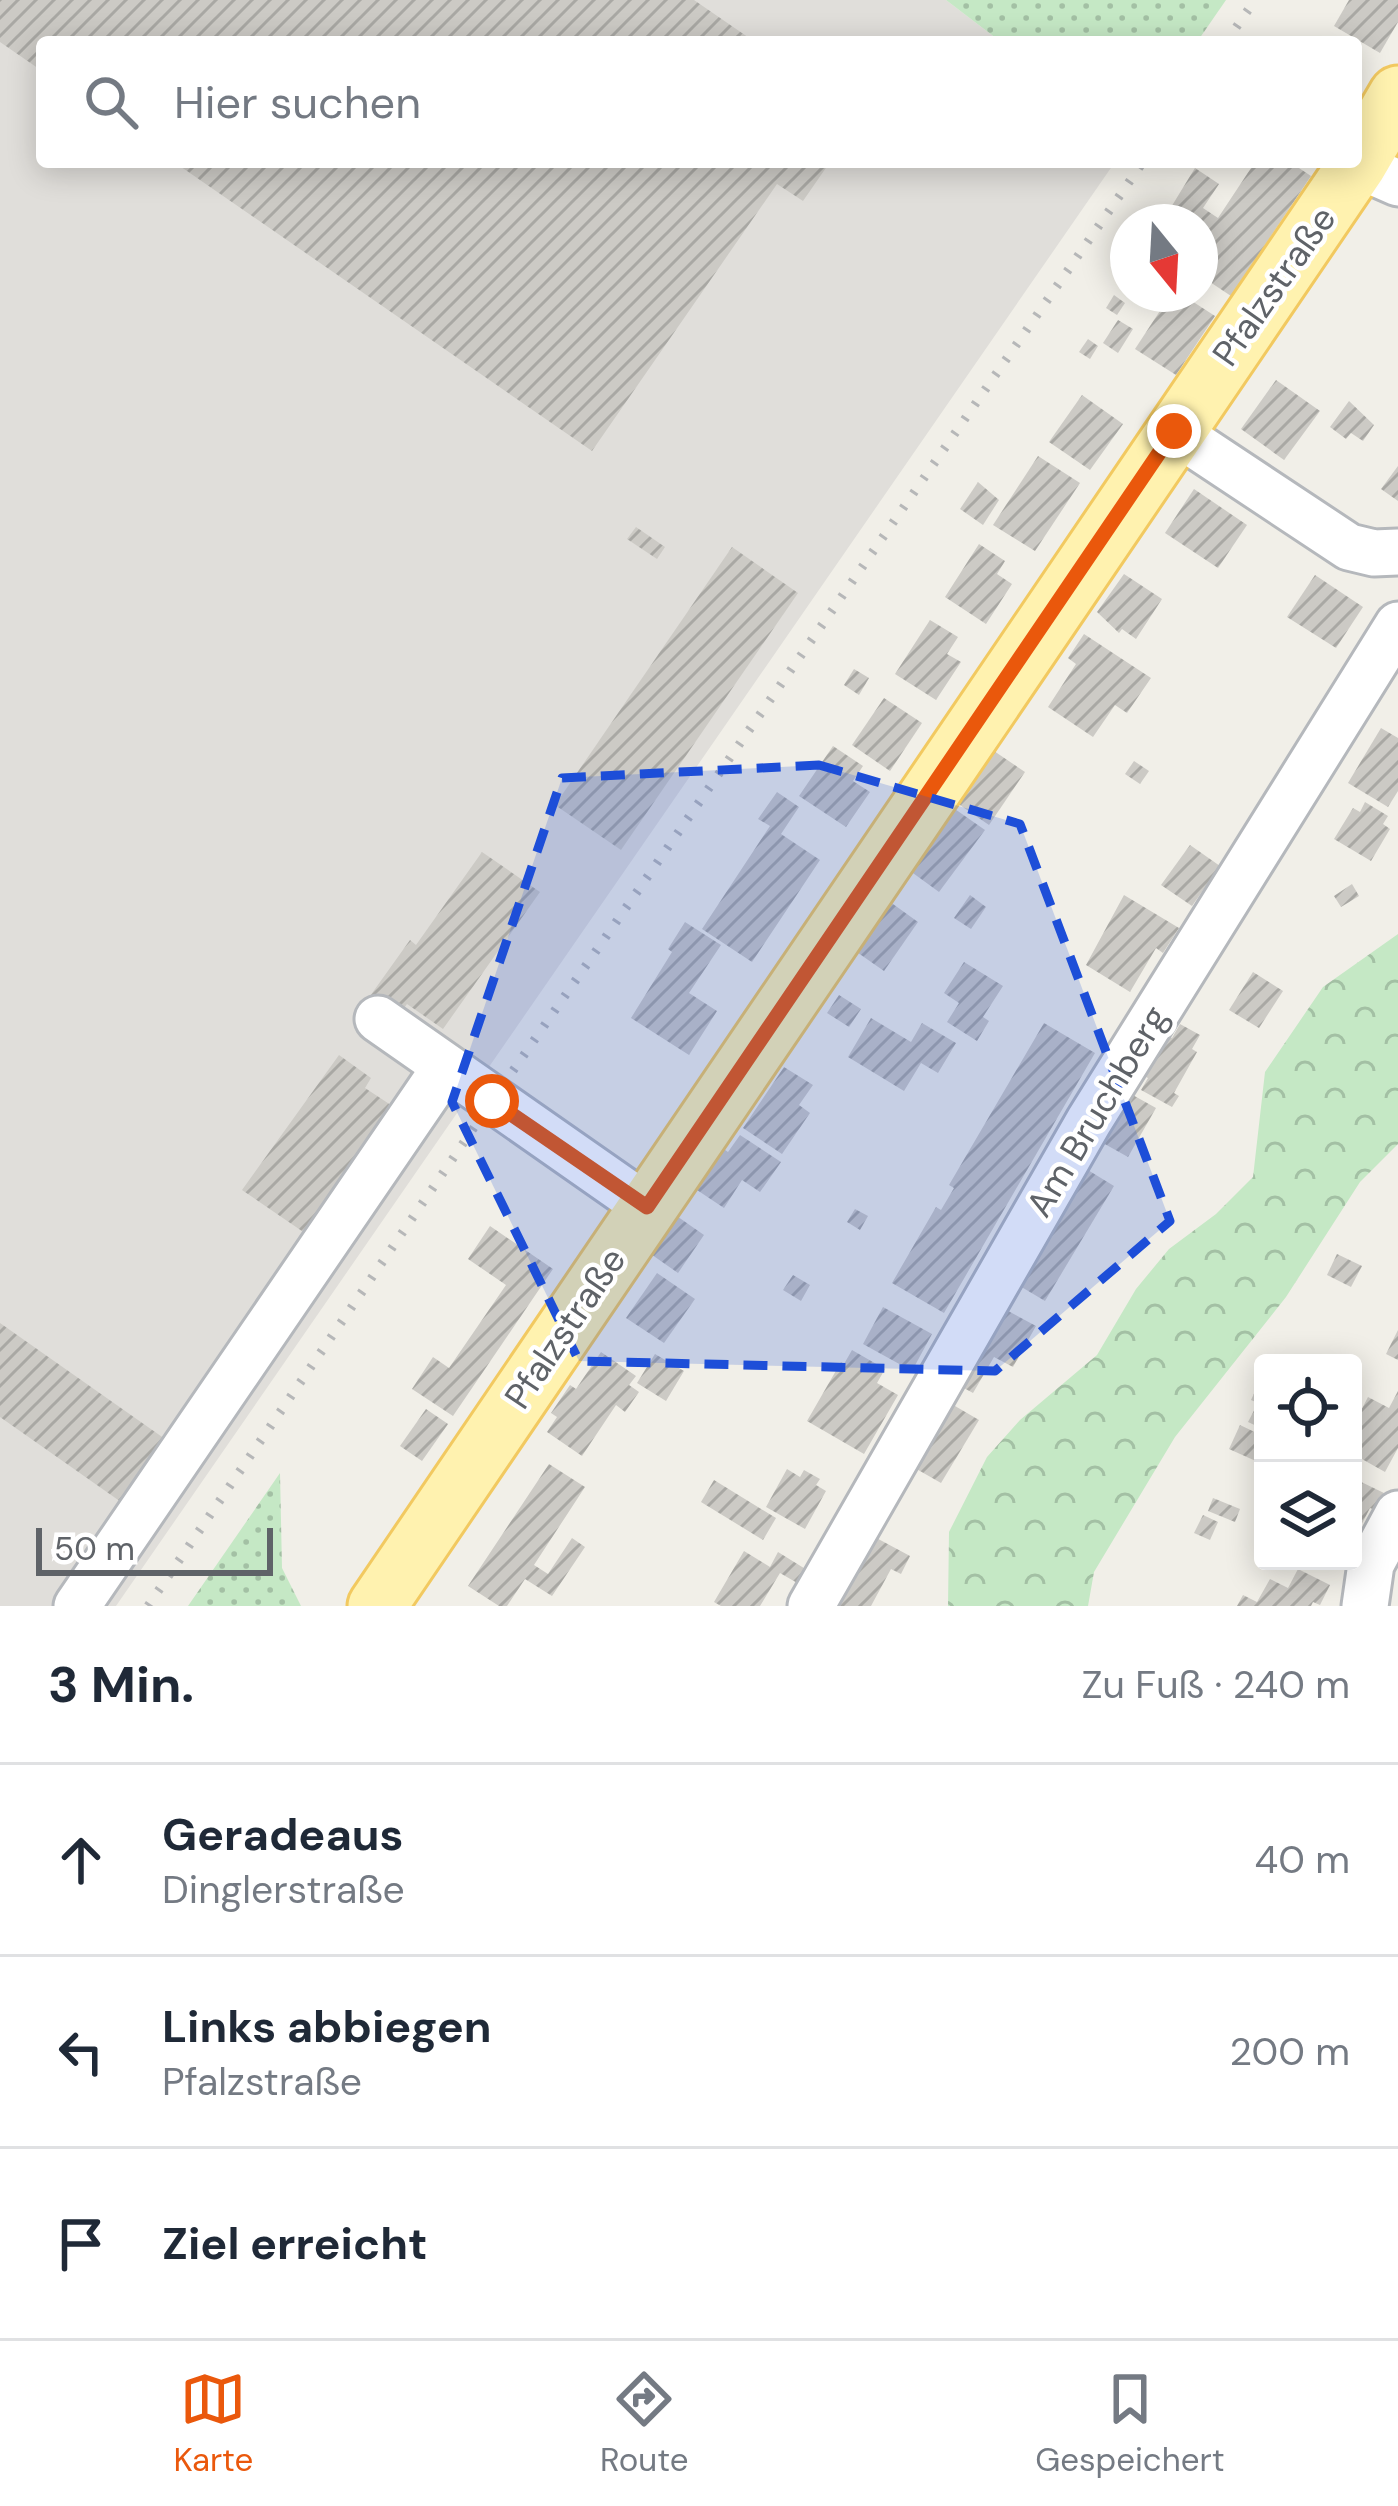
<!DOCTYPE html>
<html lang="de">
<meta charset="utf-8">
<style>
:root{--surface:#fff;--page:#f2f2f3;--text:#1f2937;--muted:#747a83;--line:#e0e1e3;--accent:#ea580c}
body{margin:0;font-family:"DM Sans",sans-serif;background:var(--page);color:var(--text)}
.controls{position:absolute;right:36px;bottom:36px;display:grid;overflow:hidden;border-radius:12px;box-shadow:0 6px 30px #0003}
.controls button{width:108px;height:108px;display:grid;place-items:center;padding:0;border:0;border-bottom:3px solid var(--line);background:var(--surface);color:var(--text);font:60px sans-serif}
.compass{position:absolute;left:1110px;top:204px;width:108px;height:108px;border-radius:50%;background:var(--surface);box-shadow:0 6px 30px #0003;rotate:162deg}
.scale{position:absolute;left:36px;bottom:30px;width:237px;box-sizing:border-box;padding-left:12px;border:6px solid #5f6368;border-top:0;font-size:33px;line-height:42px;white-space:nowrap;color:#5f6368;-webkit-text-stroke:9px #fff;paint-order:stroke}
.stop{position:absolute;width:36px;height:36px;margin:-27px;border:9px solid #ea580c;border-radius:50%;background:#fff}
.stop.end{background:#ea580c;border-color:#fff;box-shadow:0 3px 12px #0008}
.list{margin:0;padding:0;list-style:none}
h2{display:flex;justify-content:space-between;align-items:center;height:156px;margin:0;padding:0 48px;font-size:51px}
h2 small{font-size:39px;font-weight:400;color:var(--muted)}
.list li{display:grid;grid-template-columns:78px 1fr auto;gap:36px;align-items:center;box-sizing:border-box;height:192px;padding:0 48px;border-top:3px solid var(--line)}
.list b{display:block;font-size:45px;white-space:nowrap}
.list p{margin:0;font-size:39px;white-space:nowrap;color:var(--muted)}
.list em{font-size:39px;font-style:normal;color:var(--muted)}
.icon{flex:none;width:66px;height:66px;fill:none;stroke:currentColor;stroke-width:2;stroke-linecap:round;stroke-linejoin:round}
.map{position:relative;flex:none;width:1398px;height:1606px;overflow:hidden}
.search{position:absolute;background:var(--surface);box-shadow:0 6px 30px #0003;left:36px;right:36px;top:36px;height:132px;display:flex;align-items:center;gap:30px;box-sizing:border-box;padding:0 42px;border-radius:12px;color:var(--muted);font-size:45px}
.sheet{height:732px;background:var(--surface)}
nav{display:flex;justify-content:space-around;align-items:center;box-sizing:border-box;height:168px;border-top:3px solid var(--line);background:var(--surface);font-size:33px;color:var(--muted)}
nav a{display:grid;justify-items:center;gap:6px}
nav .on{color:var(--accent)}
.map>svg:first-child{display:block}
.industrial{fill:#e0deda}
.grass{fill:url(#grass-dots)}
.forest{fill:url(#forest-crowns)}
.building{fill:url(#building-hatch)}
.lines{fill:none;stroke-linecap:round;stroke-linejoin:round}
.minor-casing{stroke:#b5b8bc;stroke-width:51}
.major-casing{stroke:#f2c960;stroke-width:63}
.minor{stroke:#fff;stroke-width:45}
.major{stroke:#fff2af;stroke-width:57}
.rail{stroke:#b6b7b8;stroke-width:9;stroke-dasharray:3 15;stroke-linecap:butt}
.route{stroke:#ea580c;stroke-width:15}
.marked{fill:#1d4ed8;fill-opacity:0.2;stroke:#1d4ed8;stroke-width:9;stroke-dasharray:24 15;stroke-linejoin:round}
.labels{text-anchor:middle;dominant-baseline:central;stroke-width:9;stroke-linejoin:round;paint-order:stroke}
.street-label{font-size:36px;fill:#5f6368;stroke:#fff}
</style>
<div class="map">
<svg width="1398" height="1606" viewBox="0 0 1398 1606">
<defs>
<pattern id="grass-dots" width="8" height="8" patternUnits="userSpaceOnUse" patternTransform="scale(3)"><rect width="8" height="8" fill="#c5e8c5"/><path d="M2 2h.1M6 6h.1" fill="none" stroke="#a3c0a4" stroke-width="1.8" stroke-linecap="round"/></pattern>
<pattern id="forest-crowns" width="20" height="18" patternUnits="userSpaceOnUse" patternTransform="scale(3)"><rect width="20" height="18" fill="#c5e8c5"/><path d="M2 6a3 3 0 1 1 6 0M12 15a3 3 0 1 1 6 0" fill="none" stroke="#a3c0a4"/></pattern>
<pattern id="building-hatch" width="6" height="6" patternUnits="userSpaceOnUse" patternTransform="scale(3)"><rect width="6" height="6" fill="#cccac5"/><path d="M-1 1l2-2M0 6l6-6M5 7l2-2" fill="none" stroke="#a9a8a4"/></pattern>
</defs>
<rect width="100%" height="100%" fill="#f1efe8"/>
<polygon class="industrial" points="0,0 946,0 1001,42 42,42 42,162 1115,162 116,1606 0,1606"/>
<g class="grass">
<polygon points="946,0 1226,0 1197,42 1001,42"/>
<polygon points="280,1473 282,1568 301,1606 188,1606"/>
</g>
<polygon class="forest" points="1398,934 1398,1144 1360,1182 1286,1297 1175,1437 1094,1572 1088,1606 948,1606 949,1532 987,1457 1020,1420 1097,1355 1136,1289 1169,1249 1216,1214 1253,1177 1265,1072 1323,987"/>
<g class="building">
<polygon points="0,0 694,0 755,42 42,42 42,71 0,42"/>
<polygon points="1349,0 1398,0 1398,22 1380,53 1334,26"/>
<polygon points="174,162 830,162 803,201 777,184 592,451"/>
<polygon points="1255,162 1290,162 1311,176 1231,296 1207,280 1200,291 1200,222 1162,222 1195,168 1219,184 1203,208 1218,218"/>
<polygon points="1171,294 1181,294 1215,316 1176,375 1135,349"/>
<polygon points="1114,295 1125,303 1117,315 1106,308"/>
<polygon points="1118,320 1133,329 1118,353 1103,343"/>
<polygon points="1088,339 1098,346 1090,359 1079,352"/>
<polygon points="1276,380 1320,411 1284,460 1241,429"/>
<polygon points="1082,395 1123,424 1090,470 1049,442"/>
<polygon points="1349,401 1374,425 1363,441 1351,433 1346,439 1330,427"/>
<polygon points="1038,456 1080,483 1035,551 993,525"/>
<polygon points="1398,466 1398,501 1381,489"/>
<polygon points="978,482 999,500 983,525 960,509"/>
<polygon points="1194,489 1247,525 1218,568 1165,533"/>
<polygon points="636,527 665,547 657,559 627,539"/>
<polygon points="979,544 1005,561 997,574 1012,584 986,624 945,597"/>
<polygon points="732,547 798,593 621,850 555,805"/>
<polygon points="1124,574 1162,599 1136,639 1122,629 1119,633 1097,612"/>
<polygon points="1315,575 1363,607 1336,648 1287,617"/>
<polygon points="930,620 958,637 947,654 961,662 936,700 895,674"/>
<polygon points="1084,634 1151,678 1127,713 1115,705 1093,737 1048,707 1076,664 1068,658"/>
<polygon points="854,669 869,678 859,695 844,685"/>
<polygon points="884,698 922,723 890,771 852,745"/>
<polygon points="1381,728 1398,738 1398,791 1388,807 1348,783"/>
<polygon points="833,746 863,766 853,781 870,792 846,827 799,796"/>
<polygon points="991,749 1025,772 989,825 954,801"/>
<polygon points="1134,761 1149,771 1140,784 1125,774"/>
<polygon points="777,792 799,807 781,834 820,860 752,962 702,929 770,826 758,819"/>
<polygon points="1365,802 1388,816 1383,824 1390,829 1371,861 1334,839 1353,808 1360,812"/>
<polygon points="952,807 985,830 939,892 906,868"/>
<polygon points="1190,845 1220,866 1192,906 1161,885"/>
<polygon points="482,852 540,892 443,1029 407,1004 398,1016 370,996 410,940 416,945"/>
<polygon points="1352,884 1359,896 1341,907 1334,896"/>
<polygon points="970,895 986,907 971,929 954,918"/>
<polygon points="1124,895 1179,928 1163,953 1156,948 1130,992 1086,965"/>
<polygon points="886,899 918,922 884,971 851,948"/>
<polygon points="685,922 721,945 689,993 717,1011 689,1055 631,1018 672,952 668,949"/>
<polygon points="964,962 1003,986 983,1017 989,1021 977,1041 947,1022 959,1003 944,993"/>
<polygon points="1253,972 1283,991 1259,1028 1229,1010"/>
<polygon points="839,995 861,1009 849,1027 827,1013"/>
<polygon points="871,1018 911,1042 922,1023 956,1043 938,1073 921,1063 904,1091 848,1057"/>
<polygon points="1044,1023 1095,1053 944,1313 892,1283 936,1207 941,1210 954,1188 949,1185"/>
<polygon points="1180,1024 1200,1035 1192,1049 1197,1052 1174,1093 1179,1096 1172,1107 1141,1090 1148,1078 1138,1073 1162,1032 1172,1038"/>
<polygon points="339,1055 371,1078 365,1088 403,1113 315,1240 242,1190"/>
<polygon points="784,1067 813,1085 799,1105 810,1113 782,1154 743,1128"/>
<polygon points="1122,1089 1156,1108 1128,1157 1094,1138"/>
<polygon points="740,1135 781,1162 760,1192 742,1180 724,1208 691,1186 718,1145 728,1152"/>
<polygon points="1078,1164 1114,1186 1045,1301 1008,1279"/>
<polygon points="855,1209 868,1216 860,1230 847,1222"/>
<polygon points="671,1212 704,1235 678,1273 645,1250"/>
<polygon points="490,1226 553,1269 453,1416 412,1389 433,1357 449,1368 506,1285 468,1259"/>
<polygon points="1337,1254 1362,1266 1351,1287 1327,1275"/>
<polygon points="657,1273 695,1299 664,1343 626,1318"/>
<polygon points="793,1275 810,1285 801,1301 783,1290"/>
<polygon points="995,1304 1036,1326 1013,1367 994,1357 973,1393 951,1381"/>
<polygon points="883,1307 932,1334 912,1371 863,1344"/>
<polygon points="0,1323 175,1446 131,1509 0,1417"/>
<polygon points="1398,1330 1398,1360 1386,1354"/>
<polygon points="852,1350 885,1369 877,1383 898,1395 864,1454 807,1421 841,1362 844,1364"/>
<polygon points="601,1352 636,1376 629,1385 639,1392 625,1412 616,1405 582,1456 547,1432 557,1417 551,1413 570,1385 576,1389"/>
<polygon points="655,1354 684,1371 666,1401 637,1383"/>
<polygon points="1259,1383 1263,1385 1263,1429 1248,1422 1258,1403 1251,1400"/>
<polygon points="1398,1391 1398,1448 1385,1472 1353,1454 1353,1426 1368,1397 1389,1408"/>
<polygon points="943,1399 979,1420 941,1483 906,1463"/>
<polygon points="426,1409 448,1424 422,1461 400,1446"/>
<polygon points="1240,1425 1263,1436 1258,1462 1229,1449"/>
<polygon points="549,1464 585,1487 534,1565 548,1574 572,1538 585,1547 552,1596 525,1579 507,1606 499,1606 468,1586"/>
<polygon points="787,1469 800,1477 804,1470 820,1479 816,1485 826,1491 805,1529 766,1507"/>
<polygon points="1353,1478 1384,1493 1375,1510 1370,1508 1353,1541"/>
<polygon points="714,1480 776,1518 763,1540 701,1502"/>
<polygon points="1213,1498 1240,1509 1235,1522 1208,1511"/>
<polygon points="1203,1515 1218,1522 1210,1540 1194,1533"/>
<polygon points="869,1534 910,1556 901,1574 891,1569 871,1606 840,1606 833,1599"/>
<polygon points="744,1551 770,1567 778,1552 807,1570 799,1584 780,1573 760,1606 721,1606 714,1602"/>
<polygon points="1298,1569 1330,1585 1320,1605 1313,1602 1311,1606 1237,1606 1243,1595 1257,1602 1270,1579 1288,1588"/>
</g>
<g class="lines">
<g class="minor-casing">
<g id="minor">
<polyline points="1357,165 1398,183"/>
<polyline points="1174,431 1349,547 1374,553 1398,552"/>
<polyline points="378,1019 647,1207"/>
<polyline points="77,1606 444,1069"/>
<polyline points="811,1606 1089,1121 1398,625"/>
<polyline points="1365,1606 1371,1564 1398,1514"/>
</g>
</g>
<g class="major-casing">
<polyline id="major" points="377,1606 1357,165 1398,95"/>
</g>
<use href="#minor" class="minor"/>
<use href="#major" class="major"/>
<g class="rail">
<polyline points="1226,42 1255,0"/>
<polyline points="148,1606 492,1101 1143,162"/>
</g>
</g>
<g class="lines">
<polyline class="route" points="492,1101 647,1207 1174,431"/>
</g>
<path class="marked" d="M 819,765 L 1020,824 L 1170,1221 L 995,1371 L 579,1361 L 452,1102 L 562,778 Z"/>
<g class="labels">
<g class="street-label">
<text transform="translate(1274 286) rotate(-55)">Pfalzstraße</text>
<text transform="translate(1097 1111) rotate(-59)">Am Bruchberg</text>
<text transform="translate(565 1328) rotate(-56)">Pfalzstraße</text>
</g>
</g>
</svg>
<div class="controls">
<button><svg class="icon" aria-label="locate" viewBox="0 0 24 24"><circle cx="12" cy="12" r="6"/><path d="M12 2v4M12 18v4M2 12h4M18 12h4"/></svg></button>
<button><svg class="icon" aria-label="layers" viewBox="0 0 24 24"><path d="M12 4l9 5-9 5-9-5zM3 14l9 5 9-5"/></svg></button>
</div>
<svg class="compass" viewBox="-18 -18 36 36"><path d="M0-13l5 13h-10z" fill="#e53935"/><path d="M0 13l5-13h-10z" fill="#747a83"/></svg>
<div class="scale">50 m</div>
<div class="stop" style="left:492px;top:1101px"></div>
<div class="stop end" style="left:1174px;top:431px"></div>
<div class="search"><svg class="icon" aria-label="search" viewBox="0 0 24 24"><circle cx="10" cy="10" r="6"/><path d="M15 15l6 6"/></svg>Hier suchen</div>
</div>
<section class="sheet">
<h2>3 Min.<small>Zu Fuß · 240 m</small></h2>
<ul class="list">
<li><svg class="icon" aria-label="ahead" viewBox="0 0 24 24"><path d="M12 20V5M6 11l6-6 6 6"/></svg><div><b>Geradeaus</b><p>Dinglerstraße</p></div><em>40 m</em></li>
<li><svg class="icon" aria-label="left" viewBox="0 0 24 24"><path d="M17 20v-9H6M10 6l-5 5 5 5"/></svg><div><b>Links abbiegen</b><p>Pfalzstraße</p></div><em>200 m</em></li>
<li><svg class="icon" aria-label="arrive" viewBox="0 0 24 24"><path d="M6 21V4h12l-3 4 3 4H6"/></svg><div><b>Ziel erreicht</b></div></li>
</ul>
</section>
<nav>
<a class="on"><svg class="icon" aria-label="map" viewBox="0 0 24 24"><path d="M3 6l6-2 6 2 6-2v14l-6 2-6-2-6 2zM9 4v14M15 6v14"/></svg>Karte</a>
<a><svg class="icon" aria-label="directions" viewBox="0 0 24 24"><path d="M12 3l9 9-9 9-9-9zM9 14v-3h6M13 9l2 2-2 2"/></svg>Route</a>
<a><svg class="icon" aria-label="saved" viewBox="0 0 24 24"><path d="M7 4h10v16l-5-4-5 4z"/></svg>Gespeichert</a>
</nav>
